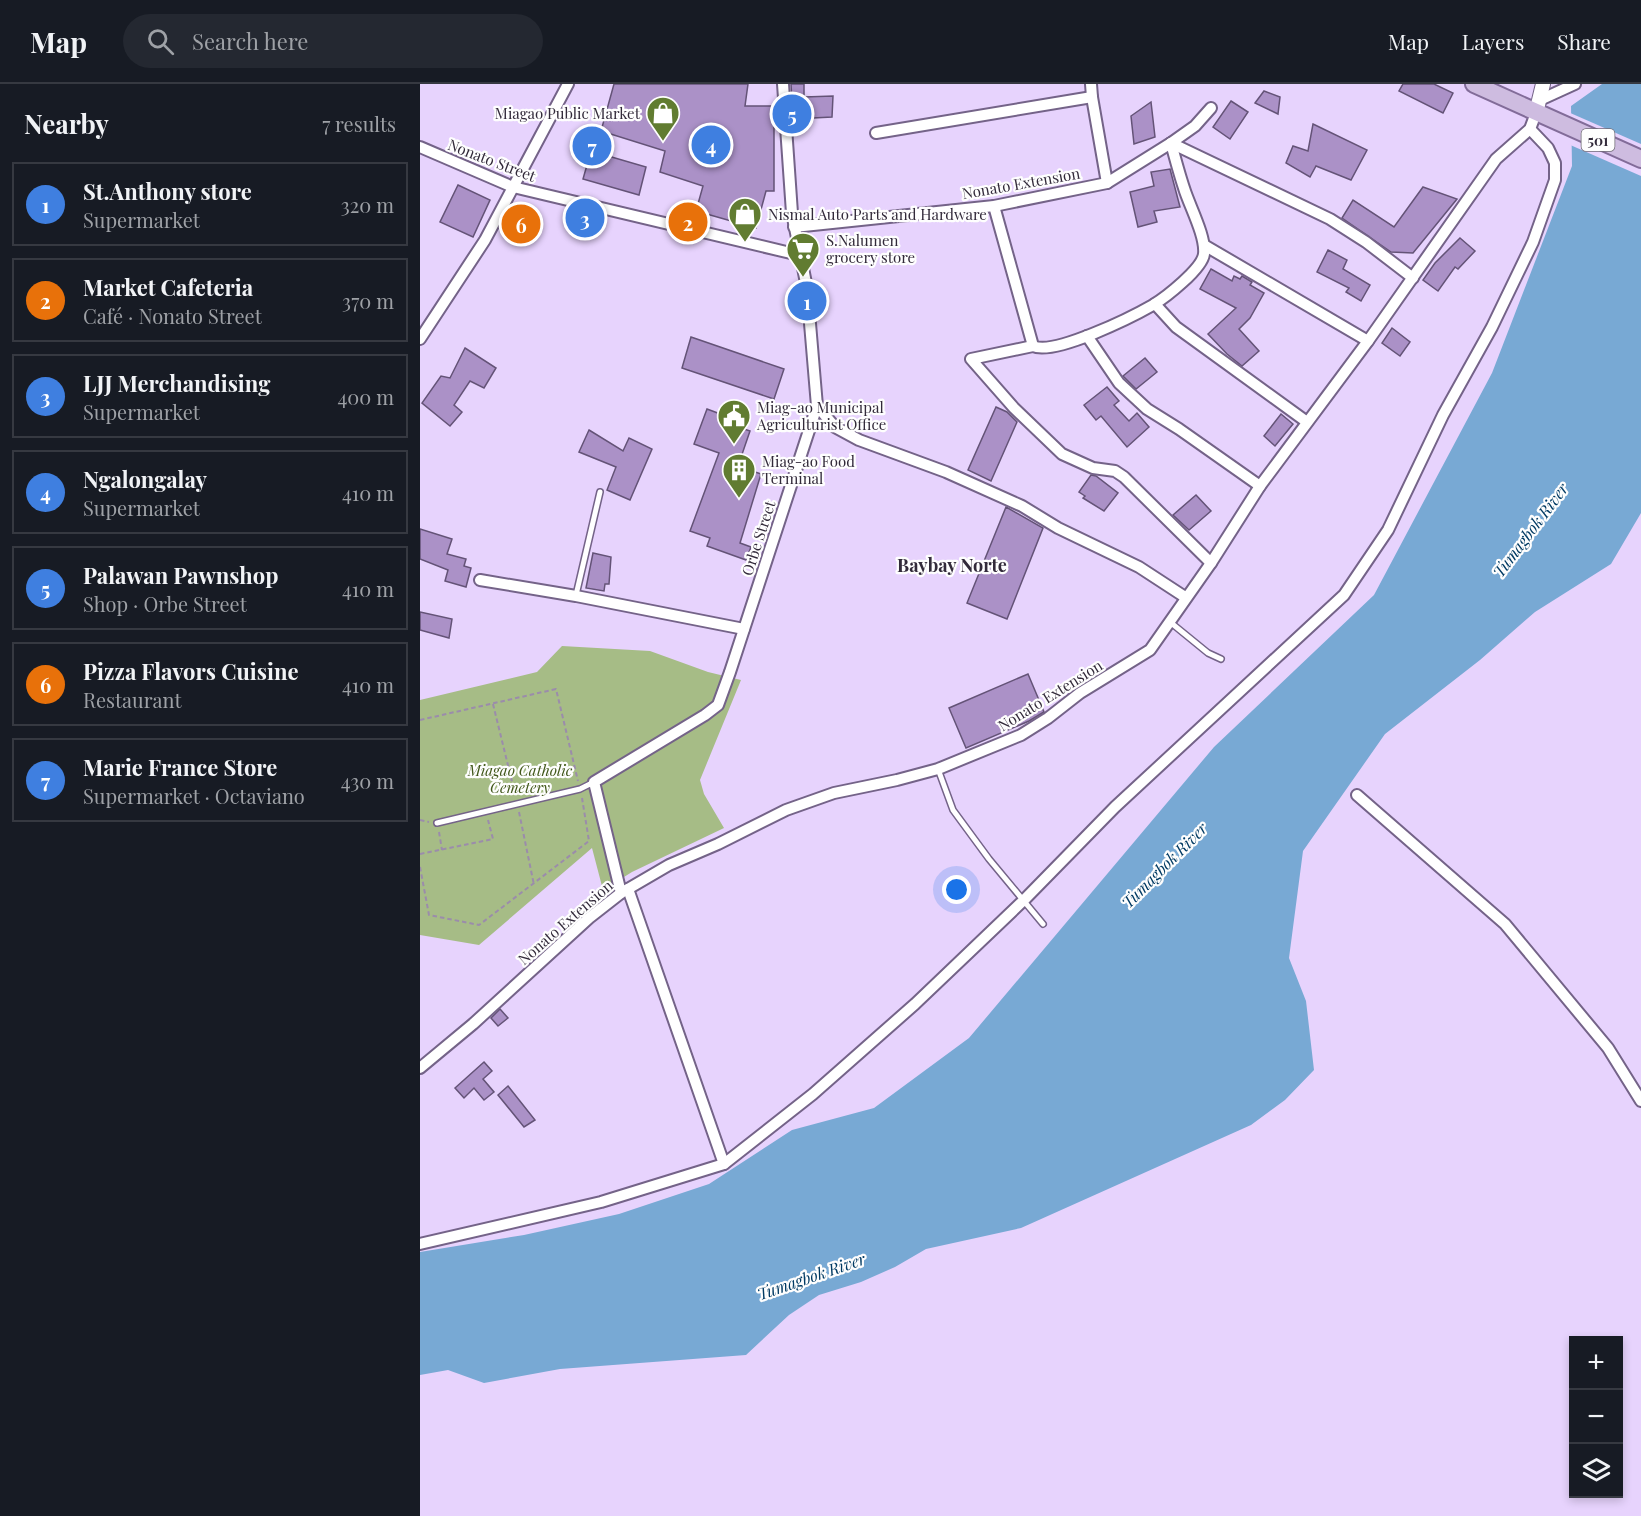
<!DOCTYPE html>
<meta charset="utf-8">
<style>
:root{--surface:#171b24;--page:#242831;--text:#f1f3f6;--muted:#9ea1a6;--line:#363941;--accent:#d93025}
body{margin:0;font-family:"Playfair Display",serif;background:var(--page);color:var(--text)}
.controls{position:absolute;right:18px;bottom:18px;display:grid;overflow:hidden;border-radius:0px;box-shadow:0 3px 9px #0003}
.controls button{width:54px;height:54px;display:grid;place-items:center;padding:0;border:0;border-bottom:2px solid var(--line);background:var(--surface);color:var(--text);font:30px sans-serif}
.you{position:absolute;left:537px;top:806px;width:21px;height:21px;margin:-15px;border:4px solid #fff;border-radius:50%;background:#1a73e8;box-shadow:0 0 0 9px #1a73e833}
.badge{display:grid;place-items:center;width:39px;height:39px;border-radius:50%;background:var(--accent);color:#fff;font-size:20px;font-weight:700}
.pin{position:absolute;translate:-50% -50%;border:3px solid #fff;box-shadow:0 2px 6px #0006}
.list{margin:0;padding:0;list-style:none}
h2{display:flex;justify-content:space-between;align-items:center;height:78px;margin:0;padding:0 24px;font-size:26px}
h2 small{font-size:20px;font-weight:400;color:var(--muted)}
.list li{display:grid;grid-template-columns:39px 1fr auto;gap:18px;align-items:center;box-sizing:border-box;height:84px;margin:0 12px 12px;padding:0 12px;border:2px solid var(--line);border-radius:0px}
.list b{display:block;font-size:22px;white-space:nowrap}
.list p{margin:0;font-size:20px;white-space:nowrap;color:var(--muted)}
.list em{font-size:20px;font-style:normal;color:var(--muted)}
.icon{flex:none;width:33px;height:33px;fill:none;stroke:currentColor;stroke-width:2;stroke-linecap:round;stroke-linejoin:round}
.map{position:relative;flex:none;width:1221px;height:1432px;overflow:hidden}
header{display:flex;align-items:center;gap:36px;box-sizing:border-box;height:84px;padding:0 30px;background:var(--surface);border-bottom:2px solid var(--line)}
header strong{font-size:28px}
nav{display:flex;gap:33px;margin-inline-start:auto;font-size:21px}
.search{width:420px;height:54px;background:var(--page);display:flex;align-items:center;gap:15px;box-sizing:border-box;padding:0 21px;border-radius:33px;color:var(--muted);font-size:22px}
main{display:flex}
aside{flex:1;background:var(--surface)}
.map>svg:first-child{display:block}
.green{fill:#a6bc86}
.water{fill:#78a9d4}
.pier{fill:#e7d3fd}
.building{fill:#ab91c7;stroke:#645377;stroke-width:1.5}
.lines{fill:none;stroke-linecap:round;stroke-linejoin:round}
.service-casing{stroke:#746388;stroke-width:8}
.minor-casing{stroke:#746388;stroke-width:14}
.tertiary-casing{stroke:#746388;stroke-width:16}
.primary-casing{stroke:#826c99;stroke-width:20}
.path{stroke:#9b8cab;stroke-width:2;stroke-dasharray:4.5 3;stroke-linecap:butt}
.service{stroke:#fff;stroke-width:5}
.minor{stroke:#fff;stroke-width:10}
.tertiary{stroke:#fff;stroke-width:14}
.primary{stroke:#cebce0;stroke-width:16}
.labels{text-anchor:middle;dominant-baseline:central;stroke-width:4.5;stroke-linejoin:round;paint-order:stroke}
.shield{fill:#fefefe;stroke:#6f6a75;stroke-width:1.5}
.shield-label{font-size:14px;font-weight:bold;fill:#322a3a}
.poi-label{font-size:15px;fill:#322a3a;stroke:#fefefe;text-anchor:start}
.street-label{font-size:15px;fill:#322a3a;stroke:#fefefe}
.park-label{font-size:15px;font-style:italic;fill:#42581b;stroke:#fefefe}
.water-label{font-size:16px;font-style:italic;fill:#003a63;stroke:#fefefe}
.quarter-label{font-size:18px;font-weight:bold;fill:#322a3a;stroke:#fefefe}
</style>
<header>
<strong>Map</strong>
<div class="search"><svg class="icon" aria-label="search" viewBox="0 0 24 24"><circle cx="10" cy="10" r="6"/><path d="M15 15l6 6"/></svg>Search here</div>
<nav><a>Map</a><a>Layers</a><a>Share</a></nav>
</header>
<main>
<aside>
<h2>Nearby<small>7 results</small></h2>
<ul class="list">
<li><span class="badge" style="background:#3f7fe0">1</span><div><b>St.Anthony store</b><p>Supermarket</p></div><em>320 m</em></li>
<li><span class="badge" style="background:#e8710a">2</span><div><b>Market Cafeteria</b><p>Café · Nonato Street</p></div><em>370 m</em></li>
<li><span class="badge" style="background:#3f7fe0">3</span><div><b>LJJ Merchandising</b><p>Supermarket</p></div><em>400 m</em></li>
<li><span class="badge" style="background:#3f7fe0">4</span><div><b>Ngalongalay</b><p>Supermarket</p></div><em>410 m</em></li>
<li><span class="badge" style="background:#3f7fe0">5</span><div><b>Palawan Pawnshop</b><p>Shop · Orbe Street</p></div><em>410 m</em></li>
<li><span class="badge" style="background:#e8710a">6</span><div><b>Pizza Flavors Cuisine</b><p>Restaurant</p></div><em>410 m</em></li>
<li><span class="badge" style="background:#3f7fe0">7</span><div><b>Marie France Store</b><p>Supermarket · Octaviano</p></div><em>430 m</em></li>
</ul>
</aside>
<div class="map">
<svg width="1221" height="1432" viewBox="0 0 1221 1432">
<rect width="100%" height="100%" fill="#e7d3fd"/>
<polygon class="green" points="142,562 230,567 288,588 321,596 280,696 284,710 304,744 212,788 183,806 172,764 59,861 0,851 0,616 117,588"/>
<polygon class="water" points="1182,0 1221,0 1221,429 1191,480 1115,528 1060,576 965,650 883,767 869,874 886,917 894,986 865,1016 831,1041 601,1144 506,1165 475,1183 441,1198 399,1211 369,1231 326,1271 140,1285 64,1299 28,1286 0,1291 0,1168 104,1151 199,1130 289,1100 372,1046 454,1024 549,954 794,663 954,511 1072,289 1152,82 1151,22"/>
<polygon class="pier" points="1148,28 1221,60 1221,92 1148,60"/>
<g class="building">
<polygon points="194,0 328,0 325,22 357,22 358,36 354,36 354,107 346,107 336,144 276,127 283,102 240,88 245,67 181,47"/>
<polygon points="371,0 384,0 384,13 413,12 412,33 373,35"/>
<polygon points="983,0 1014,0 1033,9 1023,29 979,7"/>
<polygon points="844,7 860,13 858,30 835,19"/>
<polygon points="811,17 828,28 810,55 793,43"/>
<polygon points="731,18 735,53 714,60 711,32"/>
<polygon points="893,40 947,66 931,96 896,82 890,93 866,79 873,62 888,67"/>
<polygon points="171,67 226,83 219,111 163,95"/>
<polygon points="750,85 760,123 734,127 737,138 718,143 710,108 734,102 731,88"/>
<polygon points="38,101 70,116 53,153 20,138"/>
<polygon points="1003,103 1037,115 993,169 971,168 922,134 933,116 974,143"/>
<polygon points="97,122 118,137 107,154 84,142"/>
<polygon points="1040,154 1055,167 1038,185 1035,183 1018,207 1003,196 1015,179"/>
<polygon points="908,166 927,176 923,185 950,201 941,217 926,208 929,204 897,188"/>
<polygon points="791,185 812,197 814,192 820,195 822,192 832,198 830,201 844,209 830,234 819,245 839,267 822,282 807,270 788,250 816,224 780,205"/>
<polygon points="972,244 990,258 980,272 962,259"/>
<polygon points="271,253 364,285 354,315 262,284"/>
<polygon points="45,264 76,284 64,304 50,297 34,321 42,328 30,342 2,319 21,292 30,294"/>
<polygon points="725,274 737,288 716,305 703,292"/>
<polygon points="687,303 699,317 694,321 709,337 717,329 729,343 707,363 681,332 676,336 664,321"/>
<polygon points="576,323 587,328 597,338 571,397 548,386"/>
<polygon points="287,325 311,334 309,340 330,347 318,382 341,390 320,459 331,463 326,476 287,462 290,454 270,447 299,369 274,360"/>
<polygon points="861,330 873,340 855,362 844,352"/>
<polygon points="169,346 203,367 209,354 232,365 210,416 187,406 196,383 159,368"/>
<polygon points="671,391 676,392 698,409 684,427 663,414 665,412 659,408"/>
<polygon points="776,411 791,427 769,446 753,431"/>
<polygon points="586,423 623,444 587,535 547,519"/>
<polygon points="0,445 32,455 27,470 46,475 44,482 51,484 46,503 25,497 28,486 0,475"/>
<polygon points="173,469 191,473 189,500 185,500 184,507 166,504"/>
<polygon points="0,528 32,535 29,554 0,546"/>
<polygon points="608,590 624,628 609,637 546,664 529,624"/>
<polygon points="80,925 88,934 78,942 71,934"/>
<polygon points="64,978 72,987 63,995 74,1008 64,1016 54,1004 44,1014 35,1004"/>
<polygon points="88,1002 115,1036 104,1043 78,1011"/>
</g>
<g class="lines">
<g class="service-casing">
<g id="service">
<polyline points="156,511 180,408"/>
<polyline points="750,538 788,569 801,575"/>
<polyline points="518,685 533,726 569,775 623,840"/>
<polyline points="17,739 160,705 174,698"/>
</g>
</g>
<g class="minor-casing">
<g id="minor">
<polyline points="671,0 672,13 687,99"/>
<polyline points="1120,16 1155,0"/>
<polyline points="456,49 672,13"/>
<polyline points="751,59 910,135 946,158 993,194"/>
<polyline points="0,63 93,103 379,171"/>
<path d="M 574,122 L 613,262 C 634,272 712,233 733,221 C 746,213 782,185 784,170 C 786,152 769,121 764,104 C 759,89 755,74 751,59"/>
<polyline points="374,143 574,122 687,99 751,59 775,42 791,24"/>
<polyline points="784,161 948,257"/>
<polyline points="735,220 756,243 887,338"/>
<polyline points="667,252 699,299 727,325 759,345 840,402"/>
<polyline points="0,255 65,156 148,0"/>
<polyline points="613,262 551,275 594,324 642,370 673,384 695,387 704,393 791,479"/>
<polyline points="397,322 415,343 439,356 526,388 602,422 638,444 719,483 765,513"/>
<polyline points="60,496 156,512 324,545"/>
<polyline points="937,711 1085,840 1188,964 1221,1017"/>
<polyline points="208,805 304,1080"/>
<polyline points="201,809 174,698 285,631 298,621 310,588 397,322 387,204 372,129 363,0"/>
<polyline points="0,984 53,940 169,834 201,809 249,781 298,760 366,726 414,709 477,696 518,685 601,651 628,634 660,609 730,566 791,479 840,402 948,257 1076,75 1110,45 1116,29"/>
<polyline points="0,1160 181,1118 304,1080 393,1010 495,920 604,816 695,723 924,511 968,446 1023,331 1072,243 1113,158 1135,96 1135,79 1128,64 1110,45"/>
</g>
</g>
<g class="tertiary-casing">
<polyline id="tertiary" points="1116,29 1123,0"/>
</g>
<g class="primary-casing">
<polyline id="primary" points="1054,0 1221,75"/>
</g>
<g class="path">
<polyline points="73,620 95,710"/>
<polyline points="0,636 136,605 158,697"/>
<polyline points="99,728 114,801"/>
<polyline points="0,736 9,738"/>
<polyline points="19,748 22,766"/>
<polyline points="0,770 73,755 68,736"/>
<polyline points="0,783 9,831 59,841 169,757 162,714"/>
</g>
<use href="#service" class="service"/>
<use href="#minor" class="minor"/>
<use href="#tertiary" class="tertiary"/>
<use href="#primary" class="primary"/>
</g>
<defs>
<g id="shop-pin" transform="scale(1.725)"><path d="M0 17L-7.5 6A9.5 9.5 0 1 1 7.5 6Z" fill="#617c31" stroke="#fefefe"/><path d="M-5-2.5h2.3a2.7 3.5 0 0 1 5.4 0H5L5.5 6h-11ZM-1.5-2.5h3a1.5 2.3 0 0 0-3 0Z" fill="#fff"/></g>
<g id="supermarket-pin" transform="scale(1.725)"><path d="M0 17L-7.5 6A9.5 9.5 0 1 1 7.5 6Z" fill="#617c31" stroke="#fefefe"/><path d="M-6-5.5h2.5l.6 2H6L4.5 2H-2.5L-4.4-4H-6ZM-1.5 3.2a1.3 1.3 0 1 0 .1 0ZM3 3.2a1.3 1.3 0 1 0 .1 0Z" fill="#fff"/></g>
<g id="civic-pin" transform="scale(1.725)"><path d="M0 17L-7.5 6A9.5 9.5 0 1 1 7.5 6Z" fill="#617c31" stroke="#fefefe"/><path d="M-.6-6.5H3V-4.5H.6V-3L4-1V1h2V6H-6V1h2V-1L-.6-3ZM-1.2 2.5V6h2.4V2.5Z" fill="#fff"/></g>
<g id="building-pin" transform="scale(1.725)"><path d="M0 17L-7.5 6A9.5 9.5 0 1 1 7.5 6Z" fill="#617c31" stroke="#fefefe"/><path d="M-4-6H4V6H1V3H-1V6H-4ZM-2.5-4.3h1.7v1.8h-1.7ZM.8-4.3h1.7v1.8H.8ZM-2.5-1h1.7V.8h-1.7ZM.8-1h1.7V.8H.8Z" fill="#fff"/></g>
</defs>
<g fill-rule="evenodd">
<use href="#shop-pin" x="243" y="29"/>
<use href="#shop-pin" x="325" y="130"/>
<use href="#supermarket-pin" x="383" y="165"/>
<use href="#civic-pin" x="314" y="332"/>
<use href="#building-pin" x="319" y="386"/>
</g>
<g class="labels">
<rect class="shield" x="1161.5" y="45" width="33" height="22" rx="4.5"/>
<g class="shield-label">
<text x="1178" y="56">501</text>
</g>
<g class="poi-label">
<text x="220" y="29" text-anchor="end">Miagao Public Market</text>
<text x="348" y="130">Nismal Auto Parts and Hardware</text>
<text x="406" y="156">S.Nalumen<tspan x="406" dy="17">grocery store</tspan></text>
<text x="337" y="323">Miag-ao Municipal<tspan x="337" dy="17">Agriculturist Office</tspan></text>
<text x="342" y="377">Miag-ao Food<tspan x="342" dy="17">Terminal</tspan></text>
</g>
<g class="street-label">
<text transform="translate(72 76) rotate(21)">Nonato Street</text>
<text transform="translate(601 99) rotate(-10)">Nonato Extension</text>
<text transform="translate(338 454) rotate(-72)">Orbe Street</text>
<text transform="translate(630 611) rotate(-32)">Nonato Extension</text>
<text transform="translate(145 838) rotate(-41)">Nonato Extension</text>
</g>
<g class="park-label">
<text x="100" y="686">Miagao Catholic<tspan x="100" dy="17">Cemetery</tspan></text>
</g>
<g class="water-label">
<text transform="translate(1110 446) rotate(-53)">Tumagbok River</text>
<text transform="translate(744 781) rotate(-45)">Tumagbok River</text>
<text transform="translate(391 1192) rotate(-19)">Tumagbok River</text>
</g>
<g class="quarter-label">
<text x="532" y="481">Baybay Norte</text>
</g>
</g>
</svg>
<div class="controls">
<button>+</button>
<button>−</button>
<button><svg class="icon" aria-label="layers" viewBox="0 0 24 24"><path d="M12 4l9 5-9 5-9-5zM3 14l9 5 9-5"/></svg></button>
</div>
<div class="you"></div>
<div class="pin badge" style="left:387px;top:217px;background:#3f7fe0">1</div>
<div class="pin badge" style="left:268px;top:138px;background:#e8710a">2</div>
<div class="pin badge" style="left:165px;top:134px;background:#3f7fe0">3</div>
<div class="pin badge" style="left:291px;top:61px;background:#3f7fe0">4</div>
<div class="pin badge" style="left:372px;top:30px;background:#3f7fe0">5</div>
<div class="pin badge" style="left:101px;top:140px;background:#e8710a">6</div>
<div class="pin badge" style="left:172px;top:62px;background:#3f7fe0">7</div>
</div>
</main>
